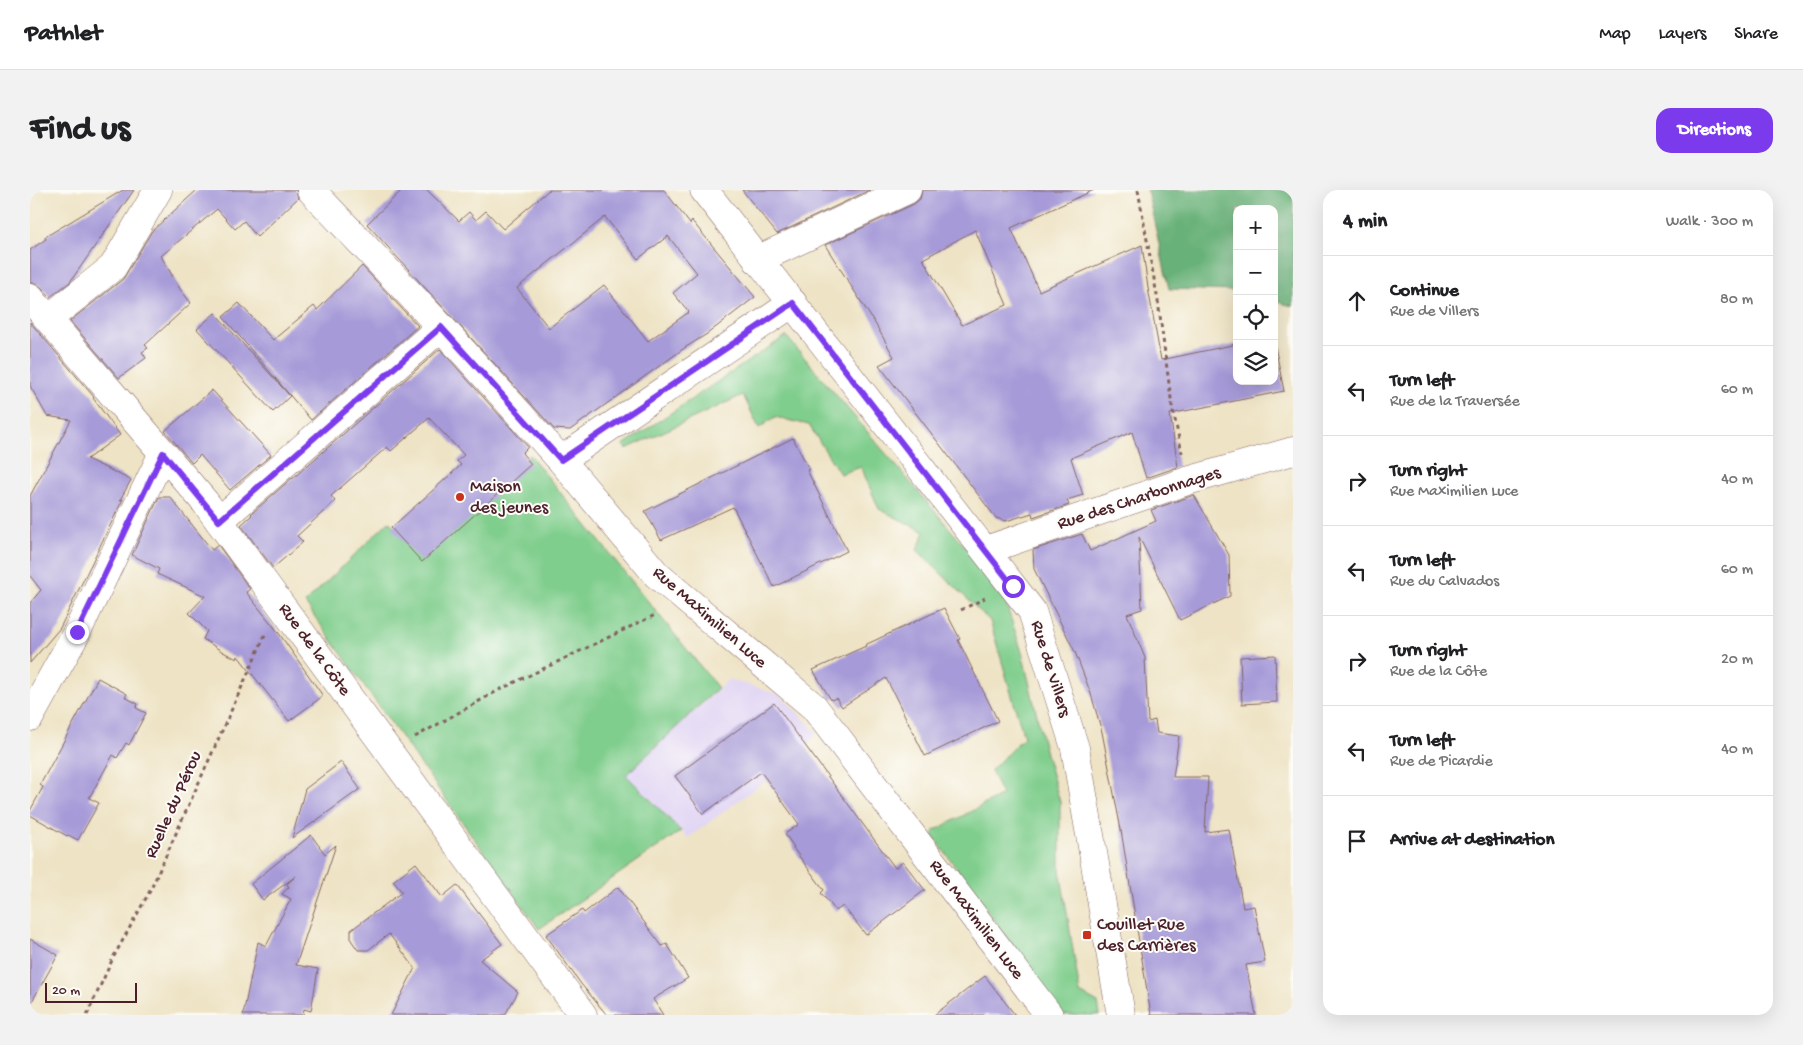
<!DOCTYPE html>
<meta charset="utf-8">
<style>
:root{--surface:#fff;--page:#f2f2f2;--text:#202124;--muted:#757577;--line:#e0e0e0;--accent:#7c3aed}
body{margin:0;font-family:"Gochi Hand",sans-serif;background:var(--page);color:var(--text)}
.controls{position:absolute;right:15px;top:15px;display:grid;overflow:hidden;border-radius:10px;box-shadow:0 5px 20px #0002}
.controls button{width:45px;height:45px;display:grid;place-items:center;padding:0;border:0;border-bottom:1px solid var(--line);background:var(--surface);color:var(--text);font:25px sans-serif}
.scale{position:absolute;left:15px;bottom:12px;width:92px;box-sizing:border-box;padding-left:5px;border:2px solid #4a1f2b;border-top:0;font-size:14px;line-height:18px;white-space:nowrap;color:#4a1f2b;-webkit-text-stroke:4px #fdfcf7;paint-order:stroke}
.stop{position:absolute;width:15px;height:15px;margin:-11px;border:4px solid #7c3aed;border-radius:50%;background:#fff}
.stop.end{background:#7c3aed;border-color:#fff;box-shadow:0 1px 5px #0008}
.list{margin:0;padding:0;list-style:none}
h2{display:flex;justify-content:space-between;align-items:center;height:65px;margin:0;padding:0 20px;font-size:21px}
h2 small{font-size:16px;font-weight:400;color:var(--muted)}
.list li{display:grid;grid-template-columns:32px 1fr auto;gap:15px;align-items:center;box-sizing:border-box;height:90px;padding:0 20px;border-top:1px solid var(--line)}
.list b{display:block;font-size:19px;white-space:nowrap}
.list p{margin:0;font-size:16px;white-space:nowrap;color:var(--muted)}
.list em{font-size:16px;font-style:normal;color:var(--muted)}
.icon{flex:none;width:28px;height:28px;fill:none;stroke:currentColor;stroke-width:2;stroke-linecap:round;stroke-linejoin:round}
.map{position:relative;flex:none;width:1263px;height:825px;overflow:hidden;border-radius:15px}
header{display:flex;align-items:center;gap:30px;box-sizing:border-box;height:70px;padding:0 25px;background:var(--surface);border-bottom:1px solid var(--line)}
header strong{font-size:24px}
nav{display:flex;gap:28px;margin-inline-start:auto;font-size:18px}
.intro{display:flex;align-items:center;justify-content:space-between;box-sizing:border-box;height:120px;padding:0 30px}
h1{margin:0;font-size:35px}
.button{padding:12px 22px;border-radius:15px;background:var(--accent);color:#fff;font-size:18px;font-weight:700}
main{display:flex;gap:30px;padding:0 30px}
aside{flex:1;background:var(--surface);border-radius:15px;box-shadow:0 5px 20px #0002}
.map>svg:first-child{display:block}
.built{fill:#e0d4f4}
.green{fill:#80ce8d;stroke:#65765c}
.forest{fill:#68b178;stroke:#596852}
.building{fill:#a69ad8;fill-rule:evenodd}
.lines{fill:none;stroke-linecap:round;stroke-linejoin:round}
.minor-casing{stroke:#836461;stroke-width:29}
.tertiary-casing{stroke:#836461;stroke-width:29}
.path{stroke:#836461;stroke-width:3;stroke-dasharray:4 4;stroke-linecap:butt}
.minor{stroke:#fff;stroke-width:28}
.tertiary{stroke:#fff;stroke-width:28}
.route{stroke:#7c3aed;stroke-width:6}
.poi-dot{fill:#c8321e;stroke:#fdfcf7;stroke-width:2}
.labels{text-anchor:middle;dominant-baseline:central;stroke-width:4;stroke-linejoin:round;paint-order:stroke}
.poi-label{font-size:18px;fill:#4a1f2b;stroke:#fdfcf7;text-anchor:start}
.street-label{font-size:18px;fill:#4a1f2b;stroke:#fdfcf7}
</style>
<header>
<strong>Pathlet</strong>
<nav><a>Map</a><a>Layers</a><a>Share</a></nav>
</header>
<div class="intro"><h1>Find us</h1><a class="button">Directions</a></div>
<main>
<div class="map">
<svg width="1263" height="825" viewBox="0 0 1263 825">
<rect width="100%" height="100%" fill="#fdfcf7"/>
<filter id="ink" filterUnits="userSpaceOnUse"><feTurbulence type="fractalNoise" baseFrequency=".02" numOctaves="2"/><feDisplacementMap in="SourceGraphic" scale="10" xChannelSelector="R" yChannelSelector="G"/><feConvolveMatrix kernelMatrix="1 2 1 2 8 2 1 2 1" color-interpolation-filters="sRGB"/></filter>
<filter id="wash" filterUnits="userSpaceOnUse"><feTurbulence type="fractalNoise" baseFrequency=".0096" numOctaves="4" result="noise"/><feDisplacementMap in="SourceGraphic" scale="20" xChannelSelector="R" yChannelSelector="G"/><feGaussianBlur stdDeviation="1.12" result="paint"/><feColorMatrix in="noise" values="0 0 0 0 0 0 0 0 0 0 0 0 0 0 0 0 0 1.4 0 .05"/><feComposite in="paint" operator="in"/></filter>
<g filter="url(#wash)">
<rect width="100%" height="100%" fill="#eee3c5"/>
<polygon class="built" points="699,489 750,505 787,542 770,565 658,648 596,585"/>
<g class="green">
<polygon points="756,146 971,399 992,462 1016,564 1030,612 1030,680 1050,803 1068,813 1070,825 1033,825 903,646 904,641 972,605 961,580 994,547 960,431 887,360 895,342 849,319 831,277 810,284 779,235 745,227 729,238 713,205 596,259 593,255"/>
<polygon points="500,265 688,498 596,585 651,641 509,739 275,413 359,331 390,365"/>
</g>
<polygon class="forest" points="1117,0 1263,0 1263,116 1254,114 1244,108 1244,19 1207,19 1207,101 1139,99"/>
<g id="blocks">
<g class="building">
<polygon points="93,0 104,0 40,92 20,107 12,98 6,93 0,93 0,60 16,49 15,47"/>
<polygon points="167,0 266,0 268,8 227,47 214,31 205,39 187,19 131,66 150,99 161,113 115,155 118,158 112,162 116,168 89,188 40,131 93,89 122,41"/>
<path d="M 372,0 L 397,0 L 429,31 L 439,22 L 446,30 L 456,21 L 473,39 L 519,0 L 634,0 L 660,34 L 662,31 L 725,107 L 677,144 L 656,157 L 540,240 L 524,239 L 337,34 ZM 575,27 L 608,69 L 638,46 L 667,83 L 643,103 L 659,122 L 618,151 L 574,95 L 519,138 L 487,98 Z"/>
<polygon points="712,0 840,0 747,44"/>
<path d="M 892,0 L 1064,0 L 981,38 L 1009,101 L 1112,55 L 1118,98 L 1131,170 L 1207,154 L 1207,191 L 1244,191 L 1244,151 L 1254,201 L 1140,224 L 1148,277 L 1116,288 L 1102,242 L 1041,268 L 1053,305 L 1037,310 L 1039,315 L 1003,327 L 1002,323 L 976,331 L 966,328 L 849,175 L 864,167 L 846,135 L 795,55 L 884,14 L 890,9 ZM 945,40 L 977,115 L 932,135 L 893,69 Z"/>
<polygon points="332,76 388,136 281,230 193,127 209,113 243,150 284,116 287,120"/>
<polygon points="185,123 260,206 243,222 167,139"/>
<polygon points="0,132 64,207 63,208 90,245 57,269 101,290 90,310 93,309 30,438 0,473 0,413 11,400 0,386 0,306 41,230 17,226 0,196"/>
<polygon points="410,159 498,257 492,263 501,274 392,372 361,338 431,275 427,271 434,265 399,228 361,261 357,257 301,306 305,311 267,346 273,352 243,378 211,335 222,325 221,324 262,288 262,289"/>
<polygon points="182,200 241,265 200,300 170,265 162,273 135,241"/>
<polygon points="763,248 779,279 777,280 817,361 744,397 703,317 631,350 615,321"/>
<polygon points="1164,305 1199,365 1200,406 1150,430 1109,347 1112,419 1097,424 1115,468 1118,532 1125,530 1127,543 1149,546 1143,587 1178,587 1175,642 1199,639 1213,718 1224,716 1235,772 1216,775 1226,825 1121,825 1091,640 1072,542 1061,504 1045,462 1004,379 1003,360 1052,344 1060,361 1126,331 1121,320"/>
<polygon points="129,307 140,307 182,360 188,355 220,399 216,402 248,442 293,506 259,531 208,466 207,469 193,462 173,449 177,441 159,423 175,406 127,384 129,379 102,365"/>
<polygon points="914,418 930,449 928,450 968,531 895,566 856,488 812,517 806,508 801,510 783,480 836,456 835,455"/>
<polygon points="1245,465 1247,512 1212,514 1210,467"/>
<polygon points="68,488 97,504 95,507 108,514 106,518 116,523 99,555 96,553 87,568 83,565 59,608 69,613 48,650 38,645 37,646 0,625 0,621 13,597 10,595"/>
<polygon points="744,513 865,678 873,672 895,700 836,745 813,716 806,721 791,703 794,700 763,658 764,657 755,644 769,634 731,582 673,624 645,586"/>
<polygon points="311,572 330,599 262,648 275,599"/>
<polygon points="281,645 295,664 306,655 266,775 288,779 281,821 274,819 273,825 213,825 228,752 236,756 261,709 252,704 259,697 257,694 266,686 233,710 221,694"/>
<polygon points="386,673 412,707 427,695 472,754 450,770 488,802 475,825 361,825 385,778 359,744 338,760 328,760 321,750 321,740 372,702 363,691"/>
<polygon points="588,697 632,756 637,754 658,788 623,809 633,825 577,825 551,794 516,745 552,720 554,723"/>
<polygon points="0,749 28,765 0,815"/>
<polygon points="955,786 985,825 904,825"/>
</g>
</g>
</g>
<g filter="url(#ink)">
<use href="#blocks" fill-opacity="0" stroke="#836461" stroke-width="1"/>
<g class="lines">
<g class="minor-casing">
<g id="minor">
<polyline points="281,0 411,137 531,270 627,385 784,517 1019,825"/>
<polyline points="727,70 877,0"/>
<polyline points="0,108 175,312 553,825"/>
<polyline points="18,129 83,77 128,0"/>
<polyline points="531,270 763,113"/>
<polyline points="189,331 411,137"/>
<polyline points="956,360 1157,291 1263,261"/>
<polyline points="0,527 47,442 133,263"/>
</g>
</g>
<g class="tertiary-casing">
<polyline id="tertiary" points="674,0 1002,421 1045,558 1091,825"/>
</g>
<g class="path">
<polyline points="1108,0 1128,111 1142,216 1152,263"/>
<polyline points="931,420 955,408"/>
<polyline points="385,547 469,500 627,424"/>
<polyline points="57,825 83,768 121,699 236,443"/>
</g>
<use href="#minor" class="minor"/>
<use href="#tertiary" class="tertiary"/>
</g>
</g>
<g class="lines" filter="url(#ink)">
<polyline class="route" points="47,442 133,263 189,331 411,137 531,270 763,113 983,396"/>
</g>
<g class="poi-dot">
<circle cx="430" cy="307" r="5"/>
<rect x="1052" y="740" width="10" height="10" rx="2.5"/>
</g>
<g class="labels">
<g class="poi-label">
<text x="440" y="297">Maison<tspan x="440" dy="21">des jeunes</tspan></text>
<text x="1067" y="735">Couillet Rue<tspan x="1067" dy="21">des Carrières</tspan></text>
</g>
<g class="street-label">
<text transform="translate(1109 309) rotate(-18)">Rue des Charbonnages</text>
<text transform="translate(679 428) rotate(41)">Rue Maximilien Luce</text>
<text transform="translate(284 460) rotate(54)">Rue de la Côte</text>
<text transform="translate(1020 479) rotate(73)">Rue de Villers</text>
<text transform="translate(144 615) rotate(-66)">Ruelle du Pérou</text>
<text transform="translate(946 730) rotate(53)">Rue Maximilien Luce</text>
</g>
</g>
</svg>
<div class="controls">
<button>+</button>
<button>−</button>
<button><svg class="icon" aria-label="locate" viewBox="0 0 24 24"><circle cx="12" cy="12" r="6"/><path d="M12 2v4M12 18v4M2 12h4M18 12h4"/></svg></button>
<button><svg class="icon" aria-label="layers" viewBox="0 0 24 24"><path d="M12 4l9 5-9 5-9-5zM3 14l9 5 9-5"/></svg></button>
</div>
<div class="scale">20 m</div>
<div class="stop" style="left:983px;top:396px"></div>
<div class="stop end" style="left:47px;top:442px"></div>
</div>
<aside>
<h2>4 min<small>Walk · 300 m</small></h2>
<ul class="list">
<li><svg class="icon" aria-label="ahead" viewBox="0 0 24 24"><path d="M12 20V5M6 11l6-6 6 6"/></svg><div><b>Continue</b><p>Rue de Villers</p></div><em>80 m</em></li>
<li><svg class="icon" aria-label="left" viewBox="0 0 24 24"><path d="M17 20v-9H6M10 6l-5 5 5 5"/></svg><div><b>Turn left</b><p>Rue de la Traversée</p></div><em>60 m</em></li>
<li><svg class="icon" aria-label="right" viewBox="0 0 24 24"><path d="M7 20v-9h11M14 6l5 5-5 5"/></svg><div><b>Turn right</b><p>Rue Maximilien Luce</p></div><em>40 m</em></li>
<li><svg class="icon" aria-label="left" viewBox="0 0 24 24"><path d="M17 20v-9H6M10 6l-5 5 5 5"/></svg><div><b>Turn left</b><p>Rue du Calvados</p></div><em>60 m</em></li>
<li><svg class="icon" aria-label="right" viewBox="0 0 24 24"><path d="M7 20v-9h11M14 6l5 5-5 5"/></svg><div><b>Turn right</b><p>Rue de la Côte</p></div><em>20 m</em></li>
<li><svg class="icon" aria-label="left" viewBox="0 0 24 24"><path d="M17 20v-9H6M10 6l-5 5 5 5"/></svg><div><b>Turn left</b><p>Rue de Picardie</p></div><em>40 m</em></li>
<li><svg class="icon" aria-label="arrive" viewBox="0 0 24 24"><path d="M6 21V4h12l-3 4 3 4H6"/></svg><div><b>Arrive at destination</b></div></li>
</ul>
</aside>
</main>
